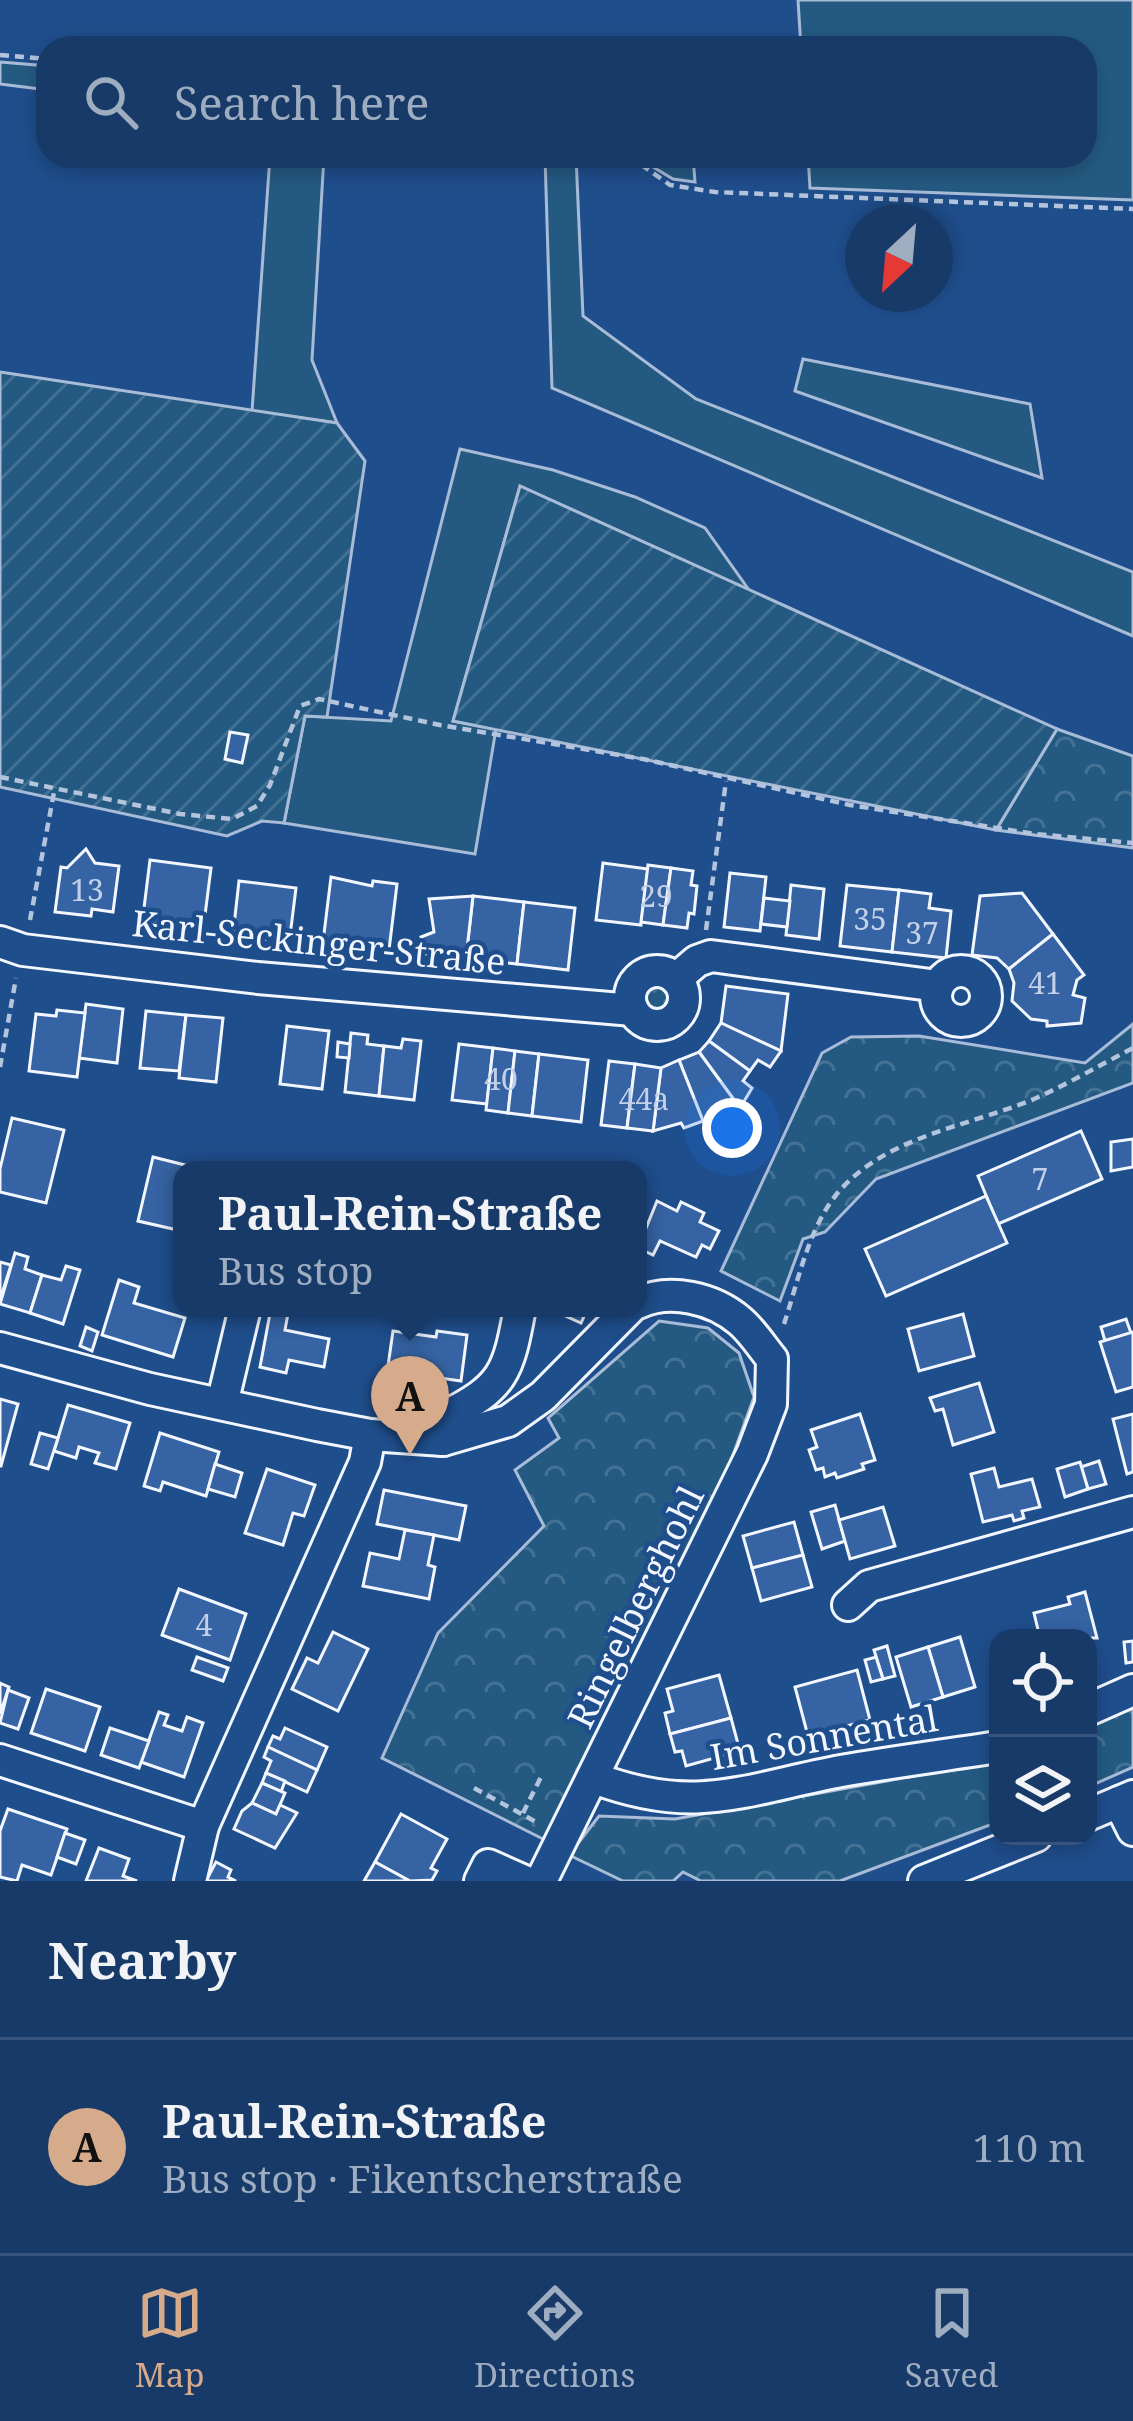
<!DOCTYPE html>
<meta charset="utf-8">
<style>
:root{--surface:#173a69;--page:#244571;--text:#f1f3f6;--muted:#9eadc0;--line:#36547d;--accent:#d6ab8b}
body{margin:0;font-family:"Noto Serif",serif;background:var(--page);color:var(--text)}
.controls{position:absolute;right:36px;bottom:36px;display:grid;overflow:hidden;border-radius:24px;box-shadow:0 6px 18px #0003}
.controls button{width:108px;height:108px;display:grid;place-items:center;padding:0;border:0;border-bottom:3px solid var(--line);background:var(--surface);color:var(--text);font:60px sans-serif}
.compass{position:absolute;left:845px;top:204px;width:108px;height:108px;border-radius:50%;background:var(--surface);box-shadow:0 6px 18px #0003;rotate:206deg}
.you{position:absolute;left:732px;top:1128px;width:42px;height:42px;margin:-30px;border:9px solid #fff;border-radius:50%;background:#1a73e8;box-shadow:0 0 0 18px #1a73e833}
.badge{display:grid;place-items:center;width:78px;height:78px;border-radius:50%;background:var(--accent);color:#111;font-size:39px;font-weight:700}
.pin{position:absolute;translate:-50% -99px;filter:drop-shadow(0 3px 6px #0008)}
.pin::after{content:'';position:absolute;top:63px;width:42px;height:36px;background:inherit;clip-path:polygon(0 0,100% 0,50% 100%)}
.popup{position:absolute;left:173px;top:1161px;width:474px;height:156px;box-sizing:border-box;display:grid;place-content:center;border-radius:24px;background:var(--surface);filter:drop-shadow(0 3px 9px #0005);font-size:39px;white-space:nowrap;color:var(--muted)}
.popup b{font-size:45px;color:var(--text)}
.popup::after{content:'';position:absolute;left:50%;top:100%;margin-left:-24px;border:24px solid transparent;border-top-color:var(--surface)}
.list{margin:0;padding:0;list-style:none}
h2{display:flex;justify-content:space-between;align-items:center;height:156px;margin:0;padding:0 48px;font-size:51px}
h2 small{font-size:39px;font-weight:400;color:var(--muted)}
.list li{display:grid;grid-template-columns:78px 1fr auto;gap:36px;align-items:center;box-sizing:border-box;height:216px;padding:0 48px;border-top:3px solid var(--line)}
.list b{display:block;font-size:45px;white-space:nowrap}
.list p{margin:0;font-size:39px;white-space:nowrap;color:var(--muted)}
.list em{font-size:39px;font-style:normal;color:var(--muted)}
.icon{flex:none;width:66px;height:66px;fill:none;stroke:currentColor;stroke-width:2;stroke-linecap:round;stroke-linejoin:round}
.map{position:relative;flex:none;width:1133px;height:1881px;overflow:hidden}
.search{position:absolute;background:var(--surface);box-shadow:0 6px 18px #0003;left:36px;right:36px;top:36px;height:132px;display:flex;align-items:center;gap:30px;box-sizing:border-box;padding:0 42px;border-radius:36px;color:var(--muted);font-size:45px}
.sheet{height:372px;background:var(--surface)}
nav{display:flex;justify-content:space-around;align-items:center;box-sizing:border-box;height:168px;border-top:3px solid var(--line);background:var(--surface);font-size:33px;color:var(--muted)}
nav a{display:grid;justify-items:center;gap:6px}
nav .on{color:var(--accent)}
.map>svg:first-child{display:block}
.grass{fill:#245a82;stroke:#a8bbd7;stroke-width:3}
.forest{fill:url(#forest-crowns);stroke:#a8bbd7;stroke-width:3}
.park{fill:url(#park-dots);stroke:#a8bbd7;stroke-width:3}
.garden{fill:url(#garden-furrows);stroke:#a8bbd7;stroke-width:3}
.building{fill:#3563a3;stroke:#f2f6ff;stroke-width:3}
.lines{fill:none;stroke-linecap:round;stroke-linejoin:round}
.minor-casing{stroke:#f2f6ff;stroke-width:36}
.path{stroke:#b3c4dc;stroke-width:4.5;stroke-dasharray:9 6;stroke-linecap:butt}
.minor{stroke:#1f4e8c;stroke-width:30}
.labels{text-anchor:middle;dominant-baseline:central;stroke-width:9;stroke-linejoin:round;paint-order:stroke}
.number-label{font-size:30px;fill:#c3d1e8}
.street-label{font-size:36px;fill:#f2f6ff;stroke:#1f4e8c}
</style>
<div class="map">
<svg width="1133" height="1881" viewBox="0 0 1133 1881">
<defs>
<pattern id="forest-crowns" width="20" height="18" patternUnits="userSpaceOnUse" patternTransform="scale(3)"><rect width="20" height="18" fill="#245a82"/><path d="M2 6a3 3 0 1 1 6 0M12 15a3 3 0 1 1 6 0" fill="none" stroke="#447295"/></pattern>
<pattern id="park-dots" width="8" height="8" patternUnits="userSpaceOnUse" patternTransform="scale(3)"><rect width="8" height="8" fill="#245a82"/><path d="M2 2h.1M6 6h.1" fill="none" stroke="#447295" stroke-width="1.8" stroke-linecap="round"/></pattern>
<pattern id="garden-furrows" width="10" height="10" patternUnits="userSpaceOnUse" patternTransform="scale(3)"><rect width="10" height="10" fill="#245a82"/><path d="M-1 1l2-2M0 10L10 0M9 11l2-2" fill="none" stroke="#447295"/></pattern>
</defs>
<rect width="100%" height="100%" fill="#1f4e8c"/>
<g class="grass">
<polygon points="798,0 1133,0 1133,200 810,188 808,156 1085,156 1085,48 801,48"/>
<polygon points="0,62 48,66 48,90 0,84"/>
<polygon points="270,156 324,156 312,360 337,423 252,411"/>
<polygon points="545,156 576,156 583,316 696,399 1133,572 1133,636 552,388"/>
<polygon points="655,156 693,156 695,182 673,179 653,167"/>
<polygon points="803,359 1030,404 1042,478 795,391"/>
<polygon points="460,449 553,470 635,497 705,528 749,590 520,486 453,721 496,729 475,854 284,823 305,716 391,721"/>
</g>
<g class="forest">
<polygon points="1057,729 1133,756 1133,848 996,830"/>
<polygon points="1133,1024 1133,1083 876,1179 825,1232 803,1239 780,1301 721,1271 822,1053 851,1037 919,1036 1085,1063"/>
<polygon points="659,1321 708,1328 739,1353 754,1397 729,1466 547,1841 382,1758 438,1633 544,1526 515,1470 559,1438 548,1418"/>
<polygon points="1133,1707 1133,1767 1088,1787 1088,1727"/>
<polygon points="998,1761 998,1822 840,1881 701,1881 683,1872 673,1881 623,1881 569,1855 599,1816 675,1819"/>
</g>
<circle class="park" cx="657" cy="998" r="16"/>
<g class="garden">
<polygon points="0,372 337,423 365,461 327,717 305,716 284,823 262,821 227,836 0,787"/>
<polygon points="520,486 1057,729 996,830 453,721"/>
</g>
<g class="building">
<polygon points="230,732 248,735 242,763 225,759"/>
<polygon points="86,849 95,863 119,866 113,912 92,909 91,916 55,912 61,867 67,868"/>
<polygon points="150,860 211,868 203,931 142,924"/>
<polygon points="603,863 648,869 641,925 596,920"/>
<polygon points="648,865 671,868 663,925 641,922"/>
<polygon points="671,868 693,871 691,885 697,886 694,914 689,913 687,928 663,925"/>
<polygon points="730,873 766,877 760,931 724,927"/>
<polygon points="331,877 372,886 373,881 397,884 389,950 323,942"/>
<polygon points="239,881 296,888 290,936 267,933 266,939 233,934"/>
<polygon points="791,885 824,889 819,939 786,935"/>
<polygon points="847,885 899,890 892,952 840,946"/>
<polygon points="899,890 931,894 929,908 951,911 946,958 892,952"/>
<polygon points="1022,893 1053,934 1009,969 997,958 972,955 980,896"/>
<polygon points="473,896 524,902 517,964 466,958"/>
<polygon points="473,896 466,958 426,954 421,937 434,932 429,899"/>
<polygon points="764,898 790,901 787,927 761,924"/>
<polygon points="524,902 575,908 568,970 517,964"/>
<polygon points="1053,934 1084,975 1077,980 1073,995 1085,998 1081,1023 1047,1026 1047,1021 1031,1019 1012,1001 1014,983 1009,969"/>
<polygon points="726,986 788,994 781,1051 721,1023"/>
<polygon points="86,1004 123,1009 117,1063 79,1058"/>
<polygon points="57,1010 85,1013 77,1077 29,1071 36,1014 56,1016"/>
<polygon points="146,1011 186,1015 179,1071 140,1068"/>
<polygon points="186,1015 223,1018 216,1082 179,1078"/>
<polygon points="721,1023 781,1051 770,1067 758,1060 750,1071 709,1041"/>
<polygon points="287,1026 329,1031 322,1089 280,1084"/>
<polygon points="351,1033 368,1035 367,1044 384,1046 379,1096 345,1092"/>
<polygon points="403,1039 421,1041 414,1100 379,1096 384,1046 401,1048"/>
<polygon points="709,1041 750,1071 743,1081 752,1088 740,1108 699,1052"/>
<polygon points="338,1042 350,1044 349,1058 337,1057"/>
<polygon points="459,1044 493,1048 487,1104 452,1100"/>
<polygon points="493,1048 515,1051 508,1113 486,1110"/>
<polygon points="515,1051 539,1054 532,1116 508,1113"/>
<polygon points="699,1052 740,1108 703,1121 679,1060"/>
<polygon points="539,1054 588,1060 581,1122 532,1116"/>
<polygon points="679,1060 703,1121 684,1128 681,1123 653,1131 661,1068"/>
<polygon points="609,1061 635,1064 627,1128 601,1125"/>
<polygon points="635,1064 661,1068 653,1131 627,1128"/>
<polygon points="12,1118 64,1130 46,1203 0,1192 0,1169"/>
<polygon points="1081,1131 1102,1179 998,1224 978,1176"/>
<polygon points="1133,1139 1133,1167 1111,1171 1111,1142"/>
<polygon points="153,1157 201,1169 182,1170 182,1231 138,1221"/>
<polygon points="986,1196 1007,1243 886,1296 865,1249"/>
<polygon points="657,1201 677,1211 681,1202 704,1213 700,1222 719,1231 710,1249 702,1245 696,1257 660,1241 653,1255 638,1248"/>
<polygon points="15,1253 28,1257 25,1269 42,1275 30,1313 0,1304"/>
<polygon points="0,1262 11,1265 0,1300"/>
<polygon points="66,1266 80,1270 63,1324 30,1313 42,1275 61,1280"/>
<polygon points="119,1280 139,1287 134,1303 185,1318 173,1357 102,1335"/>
<polygon points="271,1308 289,1308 285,1330 329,1339 324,1367 289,1360 286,1373 260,1367"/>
<polygon points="564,1308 588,1308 581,1323 561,1314"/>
<polygon points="963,1314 974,1356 919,1371 908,1329"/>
<polygon points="1126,1319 1131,1333 1105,1341 1101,1327"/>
<polygon points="86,1327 98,1332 92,1351 80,1346"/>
<polygon points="393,1331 436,1337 437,1331 467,1335 461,1381 412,1374 410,1391 385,1387"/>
<polygon points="1133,1332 1133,1387 1116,1392 1100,1342"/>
<polygon points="979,1383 994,1432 953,1445 943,1409 935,1411 930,1398"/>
<polygon points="0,1399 18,1404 1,1466 0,1466"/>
<polygon points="68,1405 130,1423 116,1469 95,1463 99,1453 79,1447 76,1458 54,1451"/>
<polygon points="860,1414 875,1460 862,1464 864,1469 837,1478 835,1473 825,1477 823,1468 816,1470 809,1450 817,1447 811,1430"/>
<polygon points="1133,1414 1133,1472 1127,1474 1113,1419"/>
<polygon points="40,1433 58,1438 48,1469 31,1464"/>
<polygon points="160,1433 219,1452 206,1496 163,1482 160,1491 144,1486"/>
<polygon points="1099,1461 1106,1484 1088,1489 1081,1467"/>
<polygon points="1080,1462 1088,1489 1065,1497 1057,1469"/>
<polygon points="215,1464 242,1473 235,1497 208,1489"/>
<polygon points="994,1468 999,1487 1032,1479 1040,1507 1022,1511 1024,1518 1014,1521 1012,1515 983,1522 971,1474"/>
<polygon points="267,1469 315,1485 304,1516 293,1513 283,1545 245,1533"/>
<polygon points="384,1490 466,1506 459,1540 377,1524"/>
<polygon points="835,1505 845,1541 822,1549 811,1512"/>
<polygon points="883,1507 895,1546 850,1559 839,1520"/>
<polygon points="794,1522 803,1555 752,1568 743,1536"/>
<polygon points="405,1530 434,1535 428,1565 435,1567 429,1599 363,1586 370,1553 399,1559"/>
<polygon points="803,1555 812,1587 761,1601 752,1568"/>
<polygon points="179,1589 246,1614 230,1660 162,1635"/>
<polygon points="1085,1592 1097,1638 1040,1638 1034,1613 1070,1604 1068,1597"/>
<polygon points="333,1632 368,1649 338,1711 292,1689 307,1658 318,1663"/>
<polygon points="960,1637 975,1687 943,1697 928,1647"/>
<polygon points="1133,1641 1133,1662 1126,1663 1124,1642"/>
<polygon points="887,1646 895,1676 883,1679 874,1650"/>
<polygon points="928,1647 943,1697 911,1707 896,1657"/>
<polygon points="197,1657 228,1668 223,1681 192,1670"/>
<polygon points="876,1657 883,1679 871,1682 865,1660"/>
<polygon points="857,1670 870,1720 808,1736 795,1687"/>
<polygon points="719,1675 731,1718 670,1734 665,1713 673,1711 667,1689"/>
<polygon points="0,1683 9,1687 0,1714"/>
<polygon points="46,1689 100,1707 85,1751 31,1733"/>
<polygon points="8,1690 29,1698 18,1729 0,1723"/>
<polygon points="159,1712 168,1715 164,1725 182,1731 187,1717 203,1723 184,1777 141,1762"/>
<polygon points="731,1718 740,1751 686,1766 682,1751 675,1752 670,1734"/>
<polygon points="110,1728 149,1741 139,1768 101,1755"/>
<polygon points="285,1728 327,1747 317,1770 268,1747 273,1736 280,1739"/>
<polygon points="268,1747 317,1770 307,1792 266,1773 271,1761 264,1757"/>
<polygon points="266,1773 285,1781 281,1792 262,1783"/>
<polygon points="262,1783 285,1793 276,1814 252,1803"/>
<polygon points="252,1803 276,1814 280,1805 297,1813 275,1848 234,1829 242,1811"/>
<polygon points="8,1809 67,1829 51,1875 22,1865 17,1881 0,1877 0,1831"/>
<polygon points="401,1814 447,1839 431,1868 437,1871 432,1880 410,1881 375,1862"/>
<polygon points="65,1833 85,1840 76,1864 57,1857"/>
<polygon points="99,1848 129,1859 123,1876 137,1881 86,1881"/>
<polygon points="216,1862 231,1870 228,1877 236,1881 206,1881"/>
<polygon points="375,1862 410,1881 364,1881"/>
</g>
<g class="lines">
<g class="minor-casing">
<g id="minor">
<polyline points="0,942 23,950 258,978 633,1010"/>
<circle cx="961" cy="996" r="25"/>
<circle cx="657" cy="998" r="27"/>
<polyline points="676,979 697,961 711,956 938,986"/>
<polyline points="0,1348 150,1389 317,1425 370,1435 443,1440 508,1421 543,1396 630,1308"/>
<polyline points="222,1404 245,1308"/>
<path d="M 443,1440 L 444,1417 C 504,1387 508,1373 520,1308"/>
<polyline points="848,1605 869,1586 1133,1512"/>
<polyline points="1088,1710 1133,1690"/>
<polyline points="0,1760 203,1826"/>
<path d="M 594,1778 C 695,1816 742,1790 841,1771 C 893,1762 946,1755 998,1747"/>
<polyline points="1119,1802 1133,1830"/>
<polyline points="1088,1815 1133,1796"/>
<polyline points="190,1881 203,1826 365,1462 370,1435"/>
<polyline points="480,1881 488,1865 524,1881"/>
<path d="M 541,1881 L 752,1454 L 771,1404 L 772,1359 C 762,1347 752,1331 740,1321 C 713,1298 670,1288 638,1303"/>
<polyline points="924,1881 1036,1836"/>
</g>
</g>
<g class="path">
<polyline points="0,55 48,59"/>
<polyline points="629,156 670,185 715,192 1133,209"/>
<polyline points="0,777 180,814 232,819 257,806 270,785 300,706 319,699 440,725 643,759 850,805 1035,834 1133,843"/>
<polyline points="30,920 55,787"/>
<polyline points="706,930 726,781"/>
<polyline points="0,1067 16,978"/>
<path d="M 784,1324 C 798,1282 808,1230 836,1195 C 884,1136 967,1127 1034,1099 C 1068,1084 1100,1065 1133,1048"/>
<polyline points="474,1788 538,1823"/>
<polyline points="523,1813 543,1773"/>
</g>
<use href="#minor" class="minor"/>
</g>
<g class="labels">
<g class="number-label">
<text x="87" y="889">13</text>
<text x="656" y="895">29</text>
<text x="870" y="918">35</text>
<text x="922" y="932">37</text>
<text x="1045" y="982">41</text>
<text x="501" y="1078">40</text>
<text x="644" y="1098">44a</text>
<text x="1040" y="1178">7</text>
<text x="204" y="1624">4</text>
</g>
<g class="street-label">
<text transform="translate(319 942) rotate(6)">Karl-Seckinger-Straße</text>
<text transform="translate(635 1607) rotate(-64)">Ringelberghohl</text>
<text transform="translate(824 1737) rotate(-10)">Im Sonnental</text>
</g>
</g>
</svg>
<div class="controls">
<button><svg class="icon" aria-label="locate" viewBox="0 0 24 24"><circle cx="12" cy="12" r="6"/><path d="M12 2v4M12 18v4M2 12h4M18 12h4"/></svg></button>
<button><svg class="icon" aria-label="layers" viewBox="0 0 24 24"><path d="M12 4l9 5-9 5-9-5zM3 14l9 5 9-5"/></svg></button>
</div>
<svg class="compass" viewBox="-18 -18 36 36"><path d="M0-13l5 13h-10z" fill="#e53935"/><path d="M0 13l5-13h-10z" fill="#9eadc0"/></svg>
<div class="you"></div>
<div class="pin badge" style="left:410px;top:1455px">A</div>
<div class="popup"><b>Paul-Rein-Straße</b>Bus stop</div>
<div class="search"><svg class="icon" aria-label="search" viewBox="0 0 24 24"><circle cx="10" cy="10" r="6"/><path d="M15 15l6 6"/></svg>Search here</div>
</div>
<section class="sheet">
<h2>Nearby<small></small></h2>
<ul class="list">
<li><span class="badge">A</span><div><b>Paul-Rein-Straße</b><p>Bus stop · Fikentscherstraße</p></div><em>110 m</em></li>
</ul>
</section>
<nav>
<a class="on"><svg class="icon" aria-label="map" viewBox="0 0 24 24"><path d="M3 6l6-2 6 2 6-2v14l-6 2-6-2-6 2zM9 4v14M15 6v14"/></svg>Map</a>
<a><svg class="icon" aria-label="directions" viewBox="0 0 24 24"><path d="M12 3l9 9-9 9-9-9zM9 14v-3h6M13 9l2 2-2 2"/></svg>Directions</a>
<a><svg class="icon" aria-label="saved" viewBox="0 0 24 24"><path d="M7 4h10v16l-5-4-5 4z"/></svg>Saved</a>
</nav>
